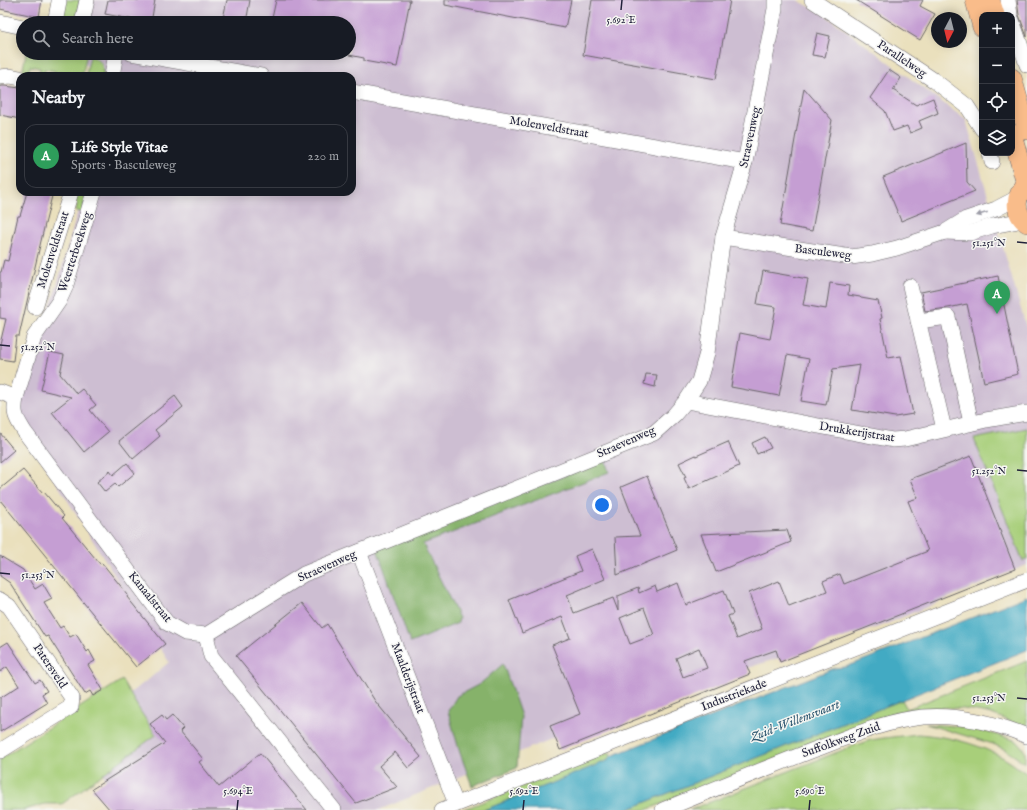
<!DOCTYPE html>
<meta charset="utf-8">
<style>
:root{--surface:#171b24;--page:#20242c;--text:#f1f3f6;--muted:#9ea1a6;--line:#363941;--accent:#c8321e}
body{margin:0;font-family:"IM FELL English",serif;background:var(--page);color:var(--text)}
.controls{position:absolute;right:12px;top:12px;display:grid;overflow:hidden;border-radius:8px;box-shadow:0 2px 10px #0003}
.controls button{width:36px;height:36px;display:grid;place-items:center;padding:0;border:0;border-bottom:1px solid var(--line);background:var(--surface);color:var(--text);font:20px sans-serif}
.compass{position:absolute;left:931px;top:12px;width:36px;height:36px;border-radius:50%;background:var(--surface);box-shadow:0 2px 10px #0003;rotate:187deg}
.you{position:absolute;left:602px;top:505px;width:14px;height:14px;margin:-10px;border:3px solid #fff;border-radius:50%;background:#1a73e8;box-shadow:0 0 0 6px #1a73e833}
.badge{display:grid;place-items:center;width:26px;height:26px;border-radius:50%;background:var(--accent);color:#fff;font-size:13px;font-weight:700}
.pin{position:absolute;translate:-50% -33px;filter:drop-shadow(0 1px 2px #0008)}
.pin::after{content:'';position:absolute;top:21px;width:14px;height:12px;background:inherit;clip-path:polygon(0 0,100% 0,50% 100%)}
.list{margin:0;padding:0;list-style:none}
h2{display:flex;justify-content:space-between;align-items:center;height:52px;margin:0;padding:0 16px;font-size:17px}
h2 small{font-size:13px;font-weight:400;color:var(--muted)}
.list li{display:grid;grid-template-columns:26px 1fr auto;gap:12px;align-items:center;box-sizing:border-box;height:64px;margin:0 8px 8px;padding:0 8px;border:1px solid var(--line);border-radius:12px}
.list b{display:block;font-size:15px;white-space:nowrap}
.list p{margin:0;font-size:13px;white-space:nowrap;color:var(--muted)}
.list em{font-size:13px;font-style:normal;color:var(--muted)}
.icon{flex:none;width:22px;height:22px;fill:none;stroke:currentColor;stroke-width:2;stroke-linecap:round;stroke-linejoin:round}
.map{position:relative;flex:none;width:1027px;height:810px;overflow:hidden}
.search{position:absolute;background:var(--surface);box-shadow:0 2px 10px #0003;left:16px;top:16px;width:340px;height:44px;display:flex;align-items:center;gap:10px;box-sizing:border-box;padding:0 14px;border-radius:22px;color:var(--muted);font-size:15px}
.panel{position:absolute;background:var(--surface);box-shadow:0 2px 10px #0003;left:16px;top:72px;width:340px;height:124px;border-radius:12px}
.map>svg:first-child{display:block}
.industrial{fill:#cdbed2}
.green{fill:#a8cf7a;stroke:#65785a}
.forest{fill:#86b26a;stroke:#546a52}
.water{fill:#43aac3;stroke:#32667f}
.building{fill:#c59ed3;fill-rule:evenodd}
.lines{fill:none;stroke-linecap:round;stroke-linejoin:round}
.minor-casing{stroke:#686468;stroke-width:16}
.major-casing{stroke:#686468;stroke-width:20}
.minor{stroke:#fff;stroke-width:15}
.major{stroke:#f9bc8a;stroke-width:19}
.oneway{fill:#9c9ca7}
.ticks{fill:none;stroke:#22223b;stroke-width:1.5}
.labels{text-anchor:middle;dominant-baseline:central;stroke-width:3;stroke-linejoin:round;paint-order:stroke}
.street-label{font-size:12px;fill:#22223b;stroke:#f6f6f2}
.water-label{font-size:13px;font-style:italic;fill:#2f5871;stroke:#f6f6f2}
.ticks-label{font-size:10px;text-anchor:middle;fill:#22223b;stroke:#f6f6f2;stroke-width:3;stroke-linejoin:round;paint-order:stroke}
</style>
<div class="map">
<svg width="1027" height="810" viewBox="0 0 1027 810">
<rect width="100%" height="100%" fill="#f6f6f2"/>
<filter id="ink" filterUnits="userSpaceOnUse"><feTurbulence type="fractalNoise" baseFrequency=".025" numOctaves="2"/><feDisplacementMap in="SourceGraphic" scale="8" xChannelSelector="R" yChannelSelector="G"/><feConvolveMatrix kernelMatrix="1 2 1 2 8 2 1 2 1" color-interpolation-filters="sRGB"/></filter>
<filter id="wash" filterUnits="userSpaceOnUse"><feTurbulence type="fractalNoise" baseFrequency=".012" numOctaves="4" result="noise"/><feDisplacementMap in="SourceGraphic" scale="16" xChannelSelector="R" yChannelSelector="G"/><feGaussianBlur stdDeviation="0.9" result="paint"/><feColorMatrix in="noise" values="0 0 0 0 0 0 0 0 0 0 0 0 0 0 0 0 0 1.4 0 .05"/><feComposite in="paint" operator="in"/></filter>
<g filter="url(#wash)">
<rect width="100%" height="100%" fill="#eae0bd"/>
<polygon class="industrial" points="76,0 797,0 824,14 966,120 1027,330 1027,565 882,626 651,698 379,810 113,810 90,721 148,680 169,662 14,415 56,289 83,192 352,192 352,76 95,76 76,53 349,53 349,23 71,23"/>
<g class="green">
<polygon points="64,0 80,0 76,23 60,23"/>
<polygon points="26,53 85,53 87,54 82,76 75,75 75,76 70,76 70,74 60,72 59,76 54,76 55,71 45,69 44,76 39,76 40,68 30,66 28,75 22,74"/>
<path d="M 90,56 C 99,59 104,63 103,74 L 107,74 L 106,76 L 88,76 L 88,74 L 86,74 Z"/>
<polygon points="75,192 87,192 82,212 76,211 77,204 73,198"/>
<polygon points="1027,428 1027,559 1023,561 974,439"/>
<path d="M 1027,661 L 1027,727 C 1012,724 999,715 983,712 C 954,706 925,706 895,712 L 646,810 L 626,810 L 902,700 L 907,709 Z"/>
<polygon points="122,680 139,709 156,735 62,804 45,804 24,810 0,810 0,759"/>
<polygon points="926,724 968,727 1008,738 1017,741 1022,747 1025,752 1025,763 1004,749 993,744"/>
<path d="M 918,734 C 945,736 972,742 996,754 C 1007,759 1017,767 1027,774 L 1027,810 L 690,810 L 853,746 L 871,740 L 884,738 Z"/>
<polygon points="610,752 611,756 607,761 484,810 462,810"/>
</g>
<g class="forest">
<polygon points="605,460 609,472 423,544 459,618 458,623 410,643 377,549"/>
<polygon points="503,664 521,716 517,768 472,786 460,753 448,711 457,696 480,684"/>
</g>
<polygon class="water" points="1027,596 1027,650 626,810 484,810 607,761 611,756 835,668 846,667"/>
<g id="blocks">
<g class="building">
<polygon points="0,0 42,0 39,17 0,9"/>
<polygon points="108,0 155,0 151,23 105,14"/>
<polygon points="227,0 250,0 246,23 222,23"/>
<polygon points="276,0 410,0 397,67 364,61 364,58 349,55 349,23 271,23"/>
<polygon points="445,0 571,0 565,28 445,5"/>
<polygon points="592,0 730,0 716,79 583,55"/>
<polygon points="856,0 923,0 920,6 935,14 920,40"/>
<polygon points="1017,0 1027,0 1027,37 1019,15"/>
<polygon points="817,33 830,36 825,57 812,55"/>
<polygon points="889,70 901,78 893,90 916,105 933,98 938,113 919,121 922,128 910,133 907,126 893,131 885,111 870,98"/>
<polygon points="0,86 5,86 20,88 20,119 0,115"/>
<polygon points="804,88 832,120 812,231 780,225"/>
<polygon points="966,143 967,182 975,191 901,221 883,177"/>
<polygon points="27,192 53,192 44,228 19,336 16,336 13,361 0,359 0,344 6,319 0,318 0,272 1,272 4,260 8,261 18,216 20,216"/>
<polygon points="763,271 808,279 803,305 826,309 830,283 849,286 848,295 860,297 861,298 878,301 882,318 880,319 888,358 901,356 913,414 895,417 852,410 860,365 833,369 826,405 801,401 809,359 787,355 779,396 731,387 740,333 770,339 776,307 757,304"/>
<polygon points="998,276 1018,374 984,382 967,304 948,308 925,311 921,292"/>
<polygon points="50,352 64,355 60,374 76,393 76,394 82,389 96,405 90,410 108,432 84,452 52,412 71,397 41,390"/>
<polygon points="646,374 657,375 655,387 644,384"/>
<polygon points="175,396 183,407 155,430 160,436 133,459 119,441"/>
<polygon points="0,433 14,450 0,462"/>
<polygon points="765,437 771,448 757,454 752,443"/>
<polygon points="728,442 739,466 689,489 684,478 686,477 679,463 696,455 696,456"/>
<path d="M 971,456 L 1015,569 L 780,662 L 776,650 L 745,661 L 750,674 L 560,750 L 550,726 L 580,714 L 552,645 L 570,638 L 562,617 L 522,633 L 509,600 L 581,571 L 575,556 L 592,549 L 605,579 L 567,595 L 574,613 L 613,598 L 618,611 L 618,596 L 638,588 L 639,593 L 655,586 L 657,592 L 678,583 L 686,605 L 724,590 L 733,614 L 728,616 L 737,639 L 762,629 L 749,593 L 779,581 L 789,606 L 827,591 L 823,581 L 840,574 L 844,584 L 928,551 L 908,501 L 918,498 L 910,479 ZM 644,608 L 654,635 L 630,644 L 620,618 ZM 699,648 L 707,668 L 683,677 L 676,658 Z"/>
<polygon points="127,463 135,473 118,487 115,484 105,492 97,482 110,471 113,475"/>
<polygon points="23,470 43,493 44,492 64,516 62,518 100,564 102,563 128,595 127,597 165,644 136,667 0,500 0,489"/>
<polygon points="647,476 677,550 617,575 615,537 640,536 621,487"/>
<polygon points="787,530 791,542 716,572 701,534"/>
<polygon points="0,556 23,570 35,589 43,584 52,599 44,603 60,628 63,626 70,637 76,634 87,652 89,650 95,661 88,665 103,690 93,696 90,691 85,694 48,636 45,637 10,583 0,576"/>
<polygon points="302,603 322,628 327,624 375,701 421,757 408,768 395,752 379,766 397,787 356,803 236,656"/>
<polygon points="8,642 35,683 40,680 47,691 42,694 47,703 0,732 0,698 19,686 7,667 0,672 0,647"/>
<polygon points="162,715 166,720 172,715 183,728 180,731 203,759 199,762 219,787 260,753 307,810 110,810 92,789 165,743 150,724"/>
</g>
</g>
</g>
<g filter="url(#ink)">
<use href="#blocks" fill-opacity="0" stroke="#686468" stroke-width="1"/>
<g class="lines">
<g class="minor-casing">
<g id="minor">
<polyline points="812,0 935,81 967,106 982,129"/>
<polyline points="1008,0 1010,15"/>
<polyline points="1012,20 1027,65"/>
<polyline points="0,22 23,27"/>
<polyline points="55,23 59,2 59,0"/>
<polyline points="82,23 87,0"/>
<polyline points="131,53 261,76"/>
<polyline points="112,76 116,53"/>
<polyline points="0,77 10,76 20,78"/>
<polyline points="352,92 745,162"/>
<polyline points="990,153 992,162"/>
<path d="M 94,192 L 65,288 L 59,301 L 34,337 L 16,398 C 13,414 16,418 24,431 L 167,623 L 185,633 L 206,635"/>
<polyline points="945,232 970,233 992,226 1023,220"/>
<polyline points="723,237 851,257 872,254 897,248 945,232 966,219 996,209 1017,198"/>
<polyline points="910,286 944,429"/>
<polyline points="35,307 71,192"/>
<polyline points="918,321 948,317 971,423"/>
<polyline points="0,392 16,398"/>
<polyline points="686,401 893,440 905,439 986,420 1027,413"/>
<polyline points="359,552 456,804"/>
<polyline points="0,600 9,606 72,698 71,707 0,751"/>
<polyline points="206,635 304,574 654,433 674,415 686,401 699,381 707,353 723,237 745,162 775,9 775,0"/>
<polyline points="206,635 211,656 334,810"/>
<polyline points="442,810 1027,580"/>
<path d="M 663,810 C 714,789 764,769 816,749 C 851,736 885,721 923,717 C 957,714 996,723 1027,736"/>
</g>
</g>
<g class="major-casing">
<g id="major">
<polyline points="975,0 982,27"/>
<polyline points="990,0 995,15"/>
<polyline points="1012,78 1027,130"/>
<polyline points="1012,134 1026,184"/>
<path d="M 1027,184 C 1015,195 1013,212 1027,223"/>
</g>
</g>
<use href="#minor" class="minor"/>
<use href="#major" class="major"/>
</g>
<defs><path id="oneway-solid" d="M-6-.8H1V-3.2L6.5 0L1 3.2V.8H-6Z"/></defs>
<use class="oneway" href="#oneway-solid" transform="translate(982 214) rotate(163)"/>
</g>
<path class="ticks" d="M 621,10 L 622,0M 1017,242 L 1027,243M 0,345 L 10,346M 1017,470 L 1027,471M 0,573 L 10,574M 1017,698 L 1027,699M 237,810 L 238,800M 523,810 L 524,800M 809,810 L 810,800"/>
<g class="labels">
<g class="street-label">
<text transform="translate(902 59) rotate(34)">Parallelweg</text>
<text transform="translate(549 127) rotate(10)">Molenveldstraat</text>
<text transform="translate(750 137) rotate(-78)">Straevenweg</text>
<text transform="translate(53 250) rotate(-72)">Molenveldstraat</text>
<text transform="translate(75 252) rotate(-72)">Weerterbeekweg</text>
<text transform="translate(823 252) rotate(7)">Basculeweg</text>
<text transform="translate(857 432) rotate(9)">Drukkerijstraat</text>
<text transform="translate(626 442) rotate(-24)">Straevenweg</text>
<text transform="translate(327 566) rotate(-24)">Straevenweg</text>
<text transform="translate(150 597) rotate(51)">Kanaalstraat</text>
<text transform="translate(50 666) rotate(56)">Patersveld</text>
<text transform="translate(408 678) rotate(69)">Maalderijstraat</text>
<text transform="translate(734 695) rotate(-21)">Industriekade</text>
<text transform="translate(841 740) rotate(-20)">Suffolkweg Zuid</text>
</g>
<g class="water-label">
<text transform="translate(795 721) rotate(-21)">Zuid-Willemsvaart</text>
</g>
</g>
<g class="ticks-label">
<text x="621" y="23">5.692°E</text>
<text x="989" y="246">51.251°N</text>
<text x="38" y="350">51.252°N</text>
<text x="989" y="474">51.252°N</text>
<text x="38" y="578">51.253°N</text>
<text x="989" y="701">51.253°N</text>
<text x="238" y="794">5.694°E</text>
<text x="524" y="794">5.692°E</text>
<text x="810" y="794">5.690°E</text>
</g>
</svg>
<div class="controls">
<button>+</button>
<button>−</button>
<button><svg class="icon" aria-label="locate" viewBox="0 0 24 24"><circle cx="12" cy="12" r="6"/><path d="M12 2v4M12 18v4M2 12h4M18 12h4"/></svg></button>
<button><svg class="icon" aria-label="layers" viewBox="0 0 24 24"><path d="M12 4l9 5-9 5-9-5zM3 14l9 5 9-5"/></svg></button>
</div>
<svg class="compass" viewBox="-18 -18 36 36"><path d="M0-13l5 13h-10z" fill="#e53935"/><path d="M0 13l5-13h-10z" fill="#9ea1a6"/></svg>
<div class="you"></div>
<div class="pin badge" style="left:997px;top:314px;background:#2e9e5b">A</div>
<div class="search"><svg class="icon" aria-label="search" viewBox="0 0 24 24"><circle cx="10" cy="10" r="6"/><path d="M15 15l6 6"/></svg>Search here</div>
<section class="panel">
<h2>Nearby<small></small></h2>
<ul class="list">
<li><span class="badge" style="background:#2e9e5b">A</span><div><b>Life Style Vitae</b><p>Sports · Basculeweg</p></div><em>220 m</em></li>
</ul>
</section>
</div>
